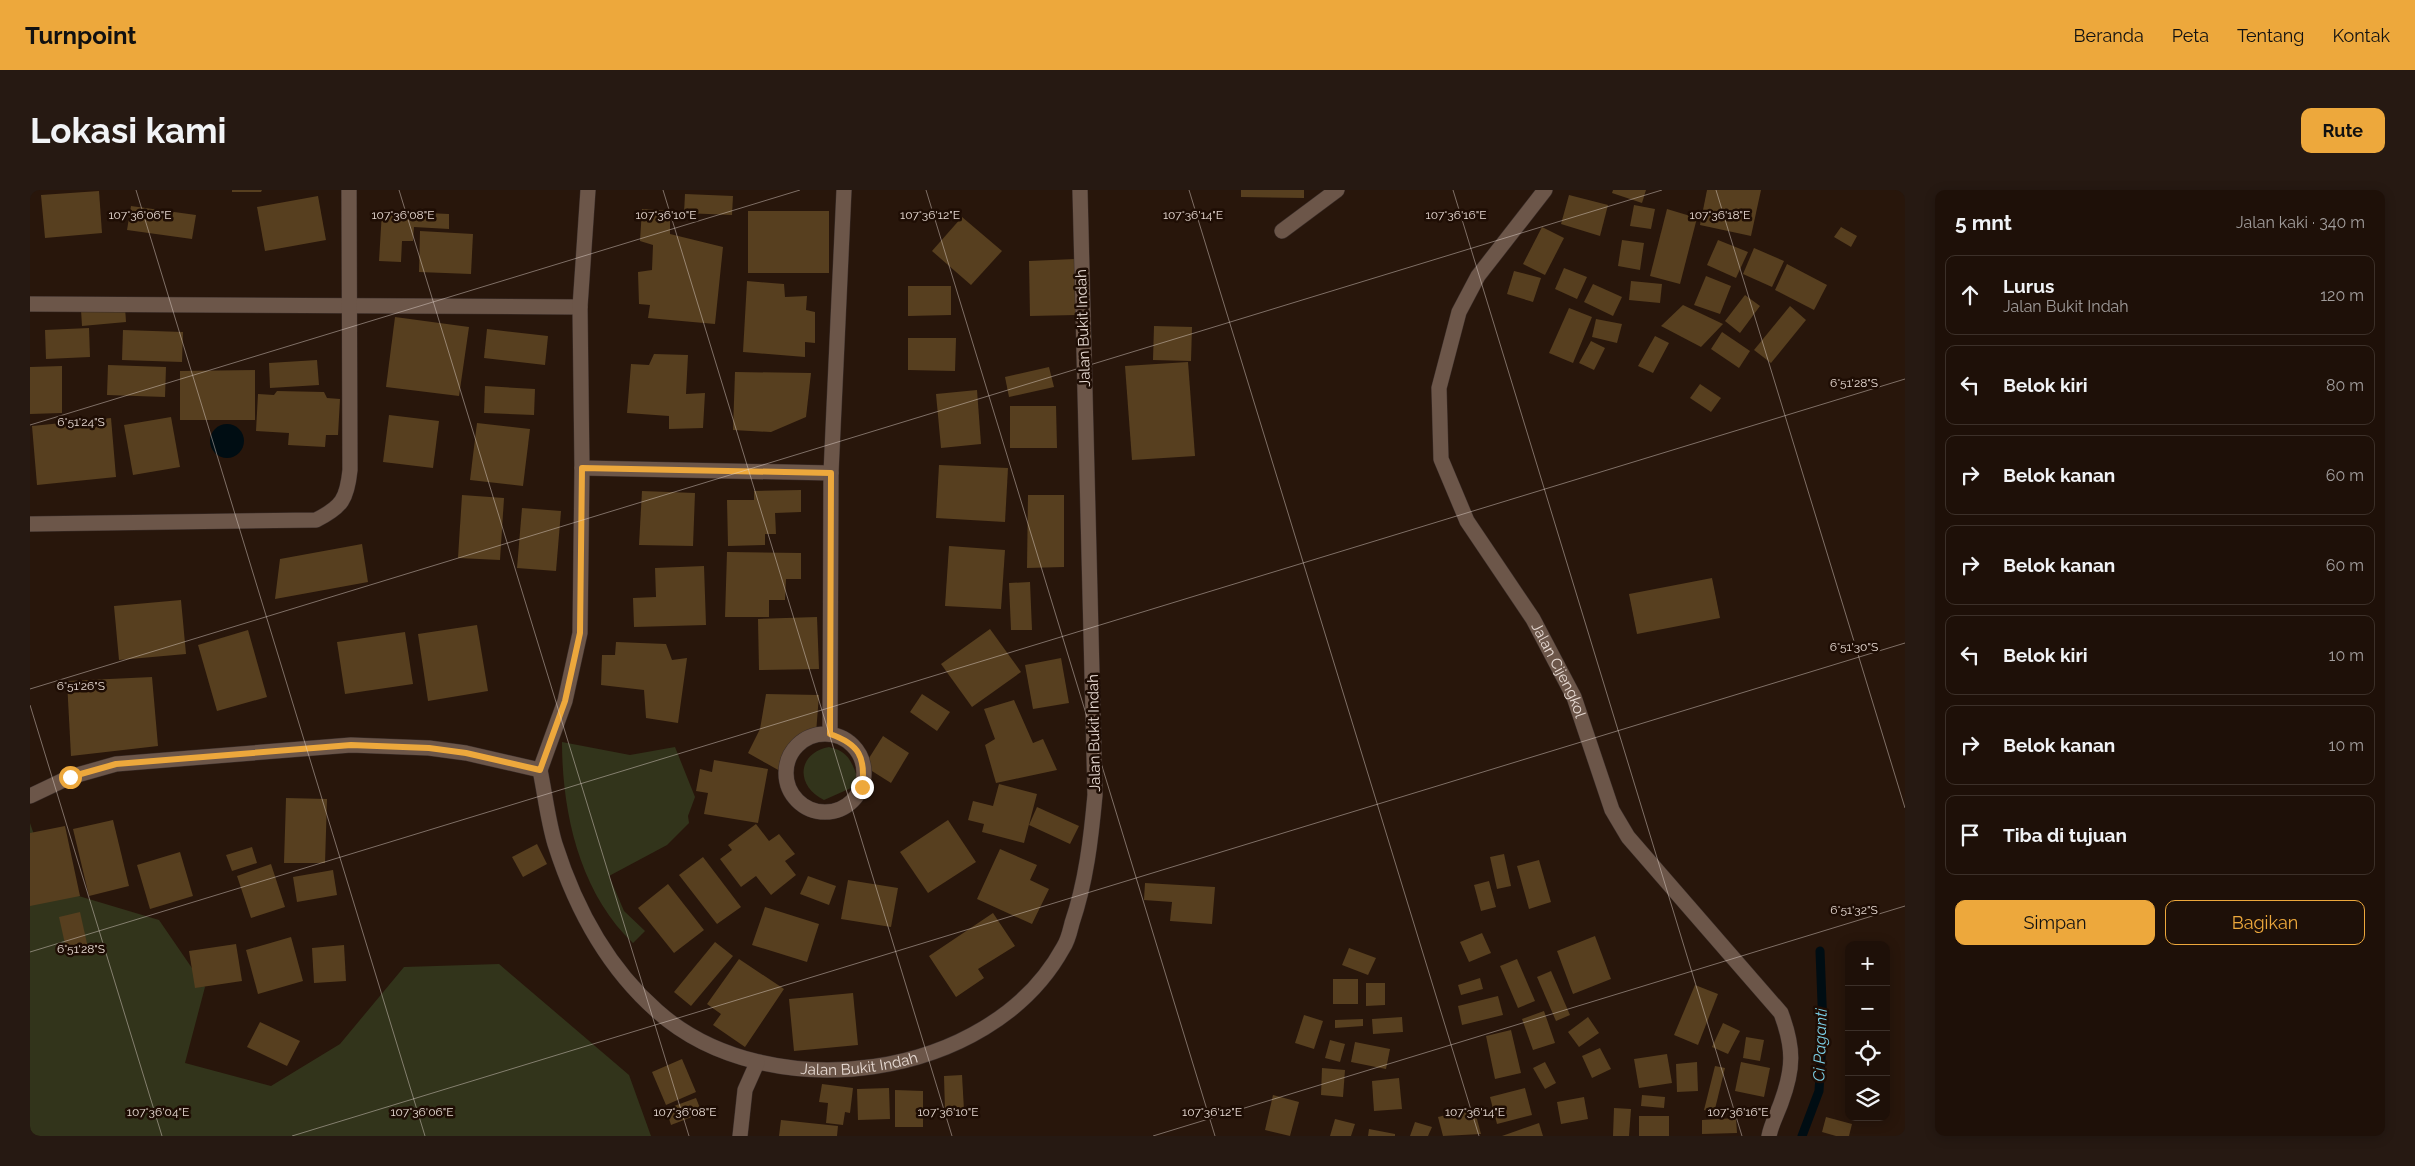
<!DOCTYPE html>
<html lang="id">
<meta charset="utf-8">
<style>
:root{--surface:#1e1008;--page:#261912;--text:#f1f3f6;--muted:#a19d9c;--line:#3c3029;--accent:#eda83c}
body{margin:0;font-family:Raleway,sans-serif;background:var(--page);color:var(--text)}
.controls{position:absolute;right:15px;bottom:15px;display:grid;overflow:hidden;border-radius:10px;box-shadow:0 2px 12px #0003}
.controls button{width:45px;height:45px;display:grid;place-items:center;padding:0;border:0;border-bottom:1px solid var(--line);background:var(--surface);color:var(--text);font:25px sans-serif}
.stop{position:absolute;width:15px;height:15px;margin:-11px;border:4px solid #eda83c;border-radius:50%;background:#fff}
.stop.end{background:#eda83c;border-color:#fff;box-shadow:0 1px 5px #0008}
.list{margin:0;padding:0;list-style:none}
h2{display:flex;justify-content:space-between;align-items:center;height:65px;margin:0;padding:0 20px;font-size:21px}
h2 small{font-size:16px;font-weight:400;color:var(--muted)}
.list li{display:grid;grid-template-columns:32px 1fr auto;gap:15px;align-items:center;box-sizing:border-box;height:80px;margin:0 10px 10px;padding:0 10px;border:1px solid var(--line);border-radius:10px}
.list b{display:block;font-size:19px;white-space:nowrap}
.list p{margin:0;font-size:16px;white-space:nowrap;color:var(--muted)}
.list em{font-size:16px;font-style:normal;color:var(--muted)}
.actions{display:flex;gap:10px;padding:15px 20px}
.actions a{flex:1;padding:11px 0;border:1px solid var(--accent);border-radius:10px;text-align:center;font-size:18px;color:var(--accent)}
.actions .main{background:var(--accent);color:#111}
.icon{flex:none;width:28px;height:28px;fill:none;stroke:currentColor;stroke-width:2;stroke-linecap:round;stroke-linejoin:round}
.map{position:relative;flex:none;width:1875px;height:946px;overflow:hidden;border-radius:10px}
header{display:flex;align-items:center;gap:30px;box-sizing:border-box;height:70px;padding:0 25px;background:var(--accent);color:#111}
header strong{font-size:24px}
nav{display:flex;gap:28px;margin-inline-start:auto;font-size:18px}
.intro{display:flex;align-items:center;justify-content:space-between;box-sizing:border-box;height:120px;padding:0 30px}
h1{margin:0;font-size:35px}
.button{padding:12px 22px;border-radius:10px;background:var(--accent);color:#111;font-size:18px;font-weight:700}
main{display:flex;gap:30px;padding:0 30px}
aside{flex:1;background:var(--surface);border-radius:10px;box-shadow:0 2px 12px #0003}
.map>svg:first-child{display:block}
.green{fill:#32341b}
.water{fill:#000d13}
.lines{fill:none;stroke-linecap:round;stroke-linejoin:round}
.stream{stroke:#000d13;stroke-width:9}
.building{fill:#573f1f}
.street-casing{stroke:#3b2e2a;stroke-width:16}
.street{stroke:#6c5649;stroke-width:15}
.route{stroke:#eda83c;stroke-width:6}
.ticks{fill:none;stroke:#e8dbd4;stroke-width:1;stroke-opacity:0.45}
.labels{text-anchor:middle;dominant-baseline:central;stroke-width:5;stroke-linejoin:round;paint-order:stroke}
.street-label{font-size:15px;fill:#e8dbd4;stroke:#1e0d04}
.water-label{font-size:16px;font-style:italic;fill:#7cd0e7;stroke:#1e0d04}
.ticks-label{font-size:12px;text-anchor:middle;fill:#e8dbd4;stroke:#1e0d04;stroke-width:5;stroke-linejoin:round;paint-order:stroke}
</style>
<header>
<strong>Turnpoint</strong>
<nav><a>Beranda</a><a>Peta</a><a>Tentang</a><a>Kontak</a></nav>
</header>
<div class="intro"><h1>Lokasi kami</h1><a class="button">Rute</a></div>
<main>
<div class="map">
<svg width="1875" height="946" viewBox="0 0 1875 946">
<rect width="100%" height="100%" fill="#28160b"/>
<g class="green">
<path d="M 532,552 L 600,565 L 645,557 L 665,607 L 658,626 L 659,633 L 637,655 L 579,686 L 594,721 L 615,741 L 603,753 C 550,703 532,623 532,552 Z"/>
<path d="M 799,557 C 818,561 822,572 828,589 L 821,598 L 794,610 C 765,596 767,563 799,557 Z"/>
<polygon points="0,633 22,698 129,730 175,797 155,873 241,896 310,854 374,777 469,774 599,885 621,946 0,946"/>
</g>
<circle class="water" cx="197" cy="251" r="17"/>
<g class="lines">
<polyline class="stream" points="1772,946 1789,901 1793,838 1790,761"/>
</g>
<g class="building">
<polygon points="202,0 232,0 231,2 202,2"/>
<polygon points="1211,0 1274,0 1274,8 1211,7"/>
<polygon points="1583,0 1616,0 1612,13 1582,3"/>
<polygon points="1677,0 1731,0 1721,46 1670,35"/>
<polygon points="69,1 72,43 15,48 11,5"/>
<polygon points="655,4 703,6 702,25 654,23"/>
<polygon points="1539,5 1578,15 1570,46 1531,34"/>
<polygon points="288,6 296,50 235,61 227,17"/>
<polygon points="1604,15 1625,19 1621,39 1600,36"/>
<polygon points="101,16 166,25 162,49 97,40"/>
<polygon points="612,19 640,21 640,44 693,57 685,134 618,128 620,115 609,114 608,82 622,80 623,55 610,51"/>
<polygon points="1637,19 1667,28 1650,94 1620,86"/>
<polygon points="352,21 419,24 419,39 384,37 383,51 372,51 371,72 349,71"/>
<rect x="718" y="21" width="81" height="62"/>
<polygon points="932,27 972,61 941,95 902,61"/>
<polygon points="1512,37 1534,48 1515,85 1493,74"/>
<polygon points="1811,37 1827,46 1821,57 1804,47"/>
<polygon points="390,41 443,44 441,84 389,82"/>
<polygon points="1592,50 1614,53 1610,80 1588,76"/>
<polygon points="1688,50 1718,62 1706,88 1677,75"/>
<polygon points="1724,58 1754,71 1742,97 1713,84"/>
<polygon points="1045,69 1046,125 1000,126 999,71"/>
<polygon points="1757,74 1797,95 1784,120 1745,100"/>
<polygon points="1534,78 1557,87 1547,109 1525,99"/>
<polygon points="1484,81 1511,88 1503,112 1477,104"/>
<polygon points="1676,86 1701,96 1690,124 1664,115"/>
<polygon points="717,91 754,94 755,107 777,106 776,120 785,122 785,153 775,152 775,167 713,162"/>
<polygon points="1601,91 1632,94 1630,113 1599,110"/>
<polygon points="1563,94 1592,107 1583,126 1554,112"/>
<polygon points="878,96 921,96 921,125 878,126"/>
<polygon points="1715,105 1730,116 1710,143 1695,131"/>
<polygon points="1653,115 1693,134 1671,157 1631,136"/>
<polygon points="1760,116 1776,130 1741,173 1724,160"/>
<polygon points="95,117 96,132 52,136 51,120"/>
<polygon points="1539,118 1562,127 1543,173 1519,163"/>
<polygon points="365,127 439,137 429,206 356,197"/>
<polygon points="1566,129 1592,134 1587,153 1562,147"/>
<polygon points="1124,136 1162,137 1161,171 1123,170"/>
<polygon points="59,138 60,167 16,169 15,140"/>
<polygon points="457,139 518,146 515,175 454,168"/>
<polygon points="93,140 153,142 152,172 92,170"/>
<polygon points="1692,142 1720,161 1709,178 1681,159"/>
<polygon points="1625,146 1639,153 1623,183 1608,176"/>
<polygon points="878,148 926,148 925,181 878,180"/>
<polygon points="1561,151 1575,158 1564,180 1549,173"/>
<polygon points="624,164 658,165 656,204 675,203 673,238 639,239 639,226 597,223 601,174 619,175"/>
<polygon points="287,170 289,195 240,198 239,173"/>
<polygon points="1158,172 1165,266 1102,270 1095,176"/>
<polygon points="78,175 136,177 135,207 77,205"/>
<polygon points="32,176 32,223 0,224 0,177"/>
<polygon points="1019,177 1024,197 979,207 975,187"/>
<polygon points="225,180 225,230 150,230 150,181"/>
<polygon points="705,182 781,183 776,227 741,242 703,240"/>
<polygon points="1670,194 1691,208 1681,222 1660,208"/>
<polygon points="455,196 505,199 504,225 454,223"/>
<polygon points="947,200 951,254 911,258 906,204"/>
<polygon points="247,201 294,202 297,208 310,209 308,245 296,245 295,257 258,255 259,243 226,241 228,204 244,205"/>
<polygon points="980,216 1026,216 1027,258 980,258"/>
<polygon points="359,225 409,231 403,278 353,272"/>
<polygon points="141,227 150,277 103,285 94,235"/>
<polygon points="81,228 86,287 7,295 2,236"/>
<polygon points="447,233 500,239 493,296 440,290"/>
<polygon points="909,275 978,278 975,332 906,328"/>
<polygon points="771,300 771,322 745,323 746,344 735,344 735,355 698,356 697,310 724,310 724,301"/>
<polygon points="612,301 665,303 663,356 609,355"/>
<polygon points="432,305 474,308 470,370 428,368"/>
<polygon points="998,305 1034,305 1034,377 997,378"/>
<polygon points="492,318 531,321 526,381 487,378"/>
<polygon points="332,354 338,392 245,409 250,369"/>
<polygon points="919,356 975,360 971,419 915,416"/>
<polygon points="697,362 771,363 771,389 756,389 755,410 739,410 739,427 695,427"/>
<polygon points="674,376 676,435 604,437 603,408 626,407 625,378"/>
<polygon points="1682,388 1690,428 1607,444 1599,404"/>
<polygon points="1000,392 1002,440 981,440 979,393"/>
<polygon points="151,410 156,464 89,470 84,416"/>
<polygon points="787,427 789,479 729,480 728,429"/>
<polygon points="447,435 458,501 398,511 388,444"/>
<polygon points="960,439 991,482 942,517 911,474"/>
<polygon points="218,440 237,507 187,521 168,455"/>
<polygon points="375,442 383,494 315,504 307,452"/>
<polygon points="586,452 636,454 642,470 657,468 648,533 616,528 614,500 571,495 572,465 585,465"/>
<polygon points="1031,468 1039,513 1003,519 995,475"/>
<polygon points="122,487 128,556 41,566 37,491"/>
<polygon points="736,504 789,505 786,543 769,544 750,581 718,563 730,539"/>
<polygon points="892,504 920,522 907,541 880,522"/>
<polygon points="984,510 1003,553 1013,549 1027,580 966,593 955,555 965,549 954,519"/>
<polygon points="853,546 879,563 861,593 834,576"/>
<polygon points="684,570 738,579 728,633 674,624 678,603 666,601 670,579 682,582"/>
<polygon points="969,594 1007,604 994,653 952,642 954,634 938,630 943,611 963,616"/>
<polygon points="256,608 297,609 295,673 254,673"/>
<polygon points="1007,617 1049,636 1040,654 999,635"/>
<polygon points="83,630 99,696 59,706 43,639"/>
<polygon points="918,630 946,672 898,703 870,662"/>
<polygon points="726,634 739,651 749,644 765,664 755,671 766,685 741,705 726,686 711,697 690,669 702,660 698,655"/>
<polygon points="35,636 50,706 0,716 0,643"/>
<polygon points="507,654 517,674 493,687 482,667"/>
<polygon points="222,657 227,673 202,681 196,665"/>
<polygon points="970,659 1007,675 1000,690 1019,699 1002,734 947,709"/>
<polygon points="150,662 163,706 120,719 107,675"/>
<polygon points="1474,664 1481,696 1467,699 1460,667"/>
<polygon points="673,667 711,717 687,734 649,685"/>
<polygon points="1509,670 1521,712 1499,719 1487,676"/>
<polygon points="241,674 255,717 221,728 207,686"/>
<polygon points="303,680 307,705 267,712 263,687"/>
<polygon points="778,686 806,696 799,715 770,704"/>
<polygon points="818,690 868,698 861,737 811,729"/>
<polygon points="1459,691 1466,717 1451,721 1444,695"/>
<polygon points="1115,693 1185,697 1182,734 1140,731 1142,712 1114,710"/>
<polygon points="638,694 674,740 644,763 608,718"/>
<polygon points="735,717 789,734 777,772 722,755"/>
<polygon points="50,722 58,758 37,763 29,727"/>
<polygon points="963,723 985,756 948,779 954,788 926,807 899,766"/>
<polygon points="1452,743 1461,763 1439,772 1430,752"/>
<polygon points="1565,746 1581,789 1543,804 1527,761"/>
<polygon points="261,747 273,791 228,804 216,760"/>
<polygon points="685,752 703,766 661,816 644,802"/>
<polygon points="206,754 212,791 165,798 159,761"/>
<polygon points="314,755 316,791 284,793 282,758"/>
<polygon points="1319,758 1346,768 1338,785 1312,775"/>
<polygon points="709,769 754,799 715,857 683,835 691,824 677,814"/>
<polygon points="1487,769 1505,811 1488,818 1470,776"/>
<polygon points="1521,781 1540,825 1526,831 1507,787"/>
<polygon points="1450,788 1453,799 1431,805 1428,795"/>
<rect x="1303" y="789" width="25" height="25"/>
<polygon points="1336,793 1355,793 1355,815 1336,816"/>
<polygon points="1665,795 1688,804 1668,855 1644,845"/>
<polygon points="823,803 828,855 764,861 759,809"/>
<polygon points="1468,806 1473,825 1432,835 1428,816"/>
<polygon points="1514,821 1525,853 1503,860 1492,829"/>
<polygon points="1274,825 1293,831 1284,859 1265,853"/>
<polygon points="1372,827 1373,842 1343,844 1342,829"/>
<polygon points="1558,827 1569,843 1549,857 1538,842"/>
<polygon points="1333,829 1333,836 1305,838 1305,830"/>
<polygon points="230,832 270,851 257,876 217,857"/>
<polygon points="1693,833 1710,841 1698,864 1682,857"/>
<polygon points="1481,840 1491,883 1465,889 1456,846"/>
<polygon points="1716,847 1734,850 1730,871 1713,868"/>
<polygon points="1300,850 1315,854 1310,872 1295,868"/>
<polygon points="1325,852 1360,859 1356,879 1321,872"/>
<polygon points="1570,858 1581,879 1562,888 1552,866"/>
<polygon points="1637,864 1642,893 1609,898 1604,869"/>
<polygon points="652,869 666,902 636,915 622,882"/>
<polygon points="1515,872 1526,893 1515,899 1503,878"/>
<polygon points="1667,872 1668,901 1647,902 1646,874"/>
<polygon points="1711,872 1740,878 1734,907 1705,901"/>
<polygon points="1685,876 1695,878 1684,923 1674,920"/>
<polygon points="1292,878 1315,880 1313,907 1291,905"/>
<polygon points="932,885 934,920 915,921 914,886"/>
<polygon points="1369,888 1372,919 1344,921 1342,891"/>
<polygon points="792,894 823,898 820,923 815,922 813,935 796,933 798,913 789,912"/>
<polygon points="859,898 860,929 828,930 827,899"/>
<polygon points="1495,898 1502,925 1467,934 1460,907"/>
<polygon points="865,900 893,901 893,937 865,937"/>
<polygon points="1243,905 1269,912 1260,946 1235,940"/>
<polygon points="1612,905 1635,907 1634,918 1611,916"/>
<polygon points="1554,907 1558,929 1531,934 1527,912"/>
<polygon points="666,908 672,923 641,935 636,919"/>
<polygon points="1444,918 1451,944 1413,946 1408,927"/>
<polygon points="1584,918 1601,919 1599,946 1583,946"/>
<rect x="1609" y="926" width="30" height="20"/>
<polygon points="1796,927 1822,934 1819,946 1806,946 1792,942"/>
<polygon points="1706,928 1707,943 1672,944 1672,930"/>
<polygon points="1305,929 1325,934 1321,946 1300,946"/>
<polygon points="751,930 808,936 807,946 749,946"/>
<polygon points="1385,932 1402,937 1398,946 1380,946"/>
<polygon points="1509,933 1513,946 1472,946"/>
<polygon points="1339,939 1365,944 1365,946 1338,946"/>
</g>
<g class="lines">
<g class="street-casing">
<g id="street">
<path id="s1" d="M 1515,0 L 1448,86 L 1429,122 L 1409,198 L 1411,269 L 1437,331 L 1503,429 L 1544,507 L 1582,620 L 1598,647 L 1751,823 C 1764,858 1764,878 1751,913 C 1747,924 1741,935 1739,946"/>
<polyline points="1252,41 1307,0"/>
<polyline points="0,114 550,117"/>
<polyline points="552,278 801,283"/>
<path d="M 0,334 L 286,330 C 312,317 317,309 320,280 L 319,0"/>
<circle cx="795" cy="583" r="39"/>
<polyline points="800,544 801,283 814,0"/>
<path id="s2" d="M 510,580 C 515,604 518,631 525,654 C 545,717 577,777 627,821 C 738,920 960,891 1033,758 C 1038,751 1040,741 1042,733 C 1056,692 1061,649 1065,605 L 1050,0"/>
<polyline points="510,580 535,511 550,443 552,278 550,117 558,0"/>
<polyline points="0,606 40,587 86,574 321,555 399,558 436,563 510,580"/>
<polyline points="710,946 715,900 727,873"/>
</g>
</g>
<use href="#street" class="street"/>
</g>
<g class="lines">
<path class="route" d="M 40,587 L 86,574 L 321,555 L 399,558 L 436,563 L 510,580 L 535,511 L 550,443 L 552,278 L 801,283 L 800,544 C 829,554 836,567 832,597"/>
</g>
<path class="ticks" d="M 106,0 L 395,946M 369,0 L 659,946M 633,0 L 922,946M 896,0 L 1185,946M 1159,0 L 1449,946M 1423,0 L 1712,946M 1686,0 L 1875,618M 0,235 L 770,0M 0,499 L 1632,0M 0,515 L 132,946M 0,762 L 1875,189M 262,946 L 1875,453M 1123,946 L 1875,716"/>
<g class="labels">
<g class="street-label">
<text transform="translate(1053 138) rotate(-92)">Jalan Bukit Indah</text>
<text stroke="none"><textPath href="#s1" startOffset="542">Jalan Cijengkol</textPath></text>
<text transform="translate(1064 543) rotate(-91)">Jalan Bukit Indah</text>
<text stroke="none"><textPath href="#s2" startOffset="490">Jalan Bukit Indah</textPath></text>
</g>
<g class="water-label">
<text transform="translate(1790 855) rotate(-88)">Ci Paganti</text>
</g>
</g>
<g class="ticks-label">
<text x="110" y="29">107°36'06"E</text>
<text x="373" y="29">107°36'08"E</text>
<text x="636" y="29">107°36'10"E</text>
<text x="900" y="29">107°36'12"E</text>
<text x="1163" y="29">107°36'14"E</text>
<text x="1426" y="29">107°36'16"E</text>
<text x="1690" y="29">107°36'18"E</text>
<text x="1824" y="197">6°51'28"S</text>
<text x="51" y="236">6°51'24"S</text>
<text x="1824" y="461">6°51'30"S</text>
<text x="51" y="500">6°51'26"S</text>
<text x="1824" y="724">6°51'32"S</text>
<text x="51" y="763">6°51'28"S</text>
<text x="128" y="926">107°36'04"E</text>
<text x="392" y="926">107°36'06"E</text>
<text x="655" y="926">107°36'08"E</text>
<text x="918" y="926">107°36'10"E</text>
<text x="1182" y="926">107°36'12"E</text>
<text x="1445" y="926">107°36'14"E</text>
<text x="1708" y="926">107°36'16"E</text>
</g>
</svg>
<div class="controls">
<button>+</button>
<button>−</button>
<button><svg class="icon" aria-label="locate" viewBox="0 0 24 24"><circle cx="12" cy="12" r="6"/><path d="M12 2v4M12 18v4M2 12h4M18 12h4"/></svg></button>
<button><svg class="icon" aria-label="layers" viewBox="0 0 24 24"><path d="M12 4l9 5-9 5-9-5zM3 14l9 5 9-5"/></svg></button>
</div>
<div class="stop" style="left:40px;top:587px"></div>
<div class="stop end" style="left:832px;top:597px"></div>
</div>
<aside>
<h2>5 mnt<small>Jalan kaki · 340 m</small></h2>
<ul class="list">
<li><svg class="icon" aria-label="ahead" viewBox="0 0 24 24"><path d="M12 20V5M6 11l6-6 6 6"/></svg><div><b>Lurus</b><p>Jalan Bukit Indah</p></div><em>120 m</em></li>
<li><svg class="icon" aria-label="left" viewBox="0 0 24 24"><path d="M17 20v-9H6M10 6l-5 5 5 5"/></svg><div><b>Belok kiri</b></div><em>80 m</em></li>
<li><svg class="icon" aria-label="right" viewBox="0 0 24 24"><path d="M7 20v-9h11M14 6l5 5-5 5"/></svg><div><b>Belok kanan</b></div><em>60 m</em></li>
<li><svg class="icon" aria-label="right" viewBox="0 0 24 24"><path d="M7 20v-9h11M14 6l5 5-5 5"/></svg><div><b>Belok kanan</b></div><em>60 m</em></li>
<li><svg class="icon" aria-label="left" viewBox="0 0 24 24"><path d="M17 20v-9H6M10 6l-5 5 5 5"/></svg><div><b>Belok kiri</b></div><em>10 m</em></li>
<li><svg class="icon" aria-label="right" viewBox="0 0 24 24"><path d="M7 20v-9h11M14 6l5 5-5 5"/></svg><div><b>Belok kanan</b></div><em>10 m</em></li>
<li><svg class="icon" aria-label="arrive" viewBox="0 0 24 24"><path d="M6 21V4h12l-3 4 3 4H6"/></svg><div><b>Tiba di tujuan</b></div></li>
</ul>
<div class="actions"><a class="main">Simpan</a><a>Bagikan</a></div>
</aside>
</main>
